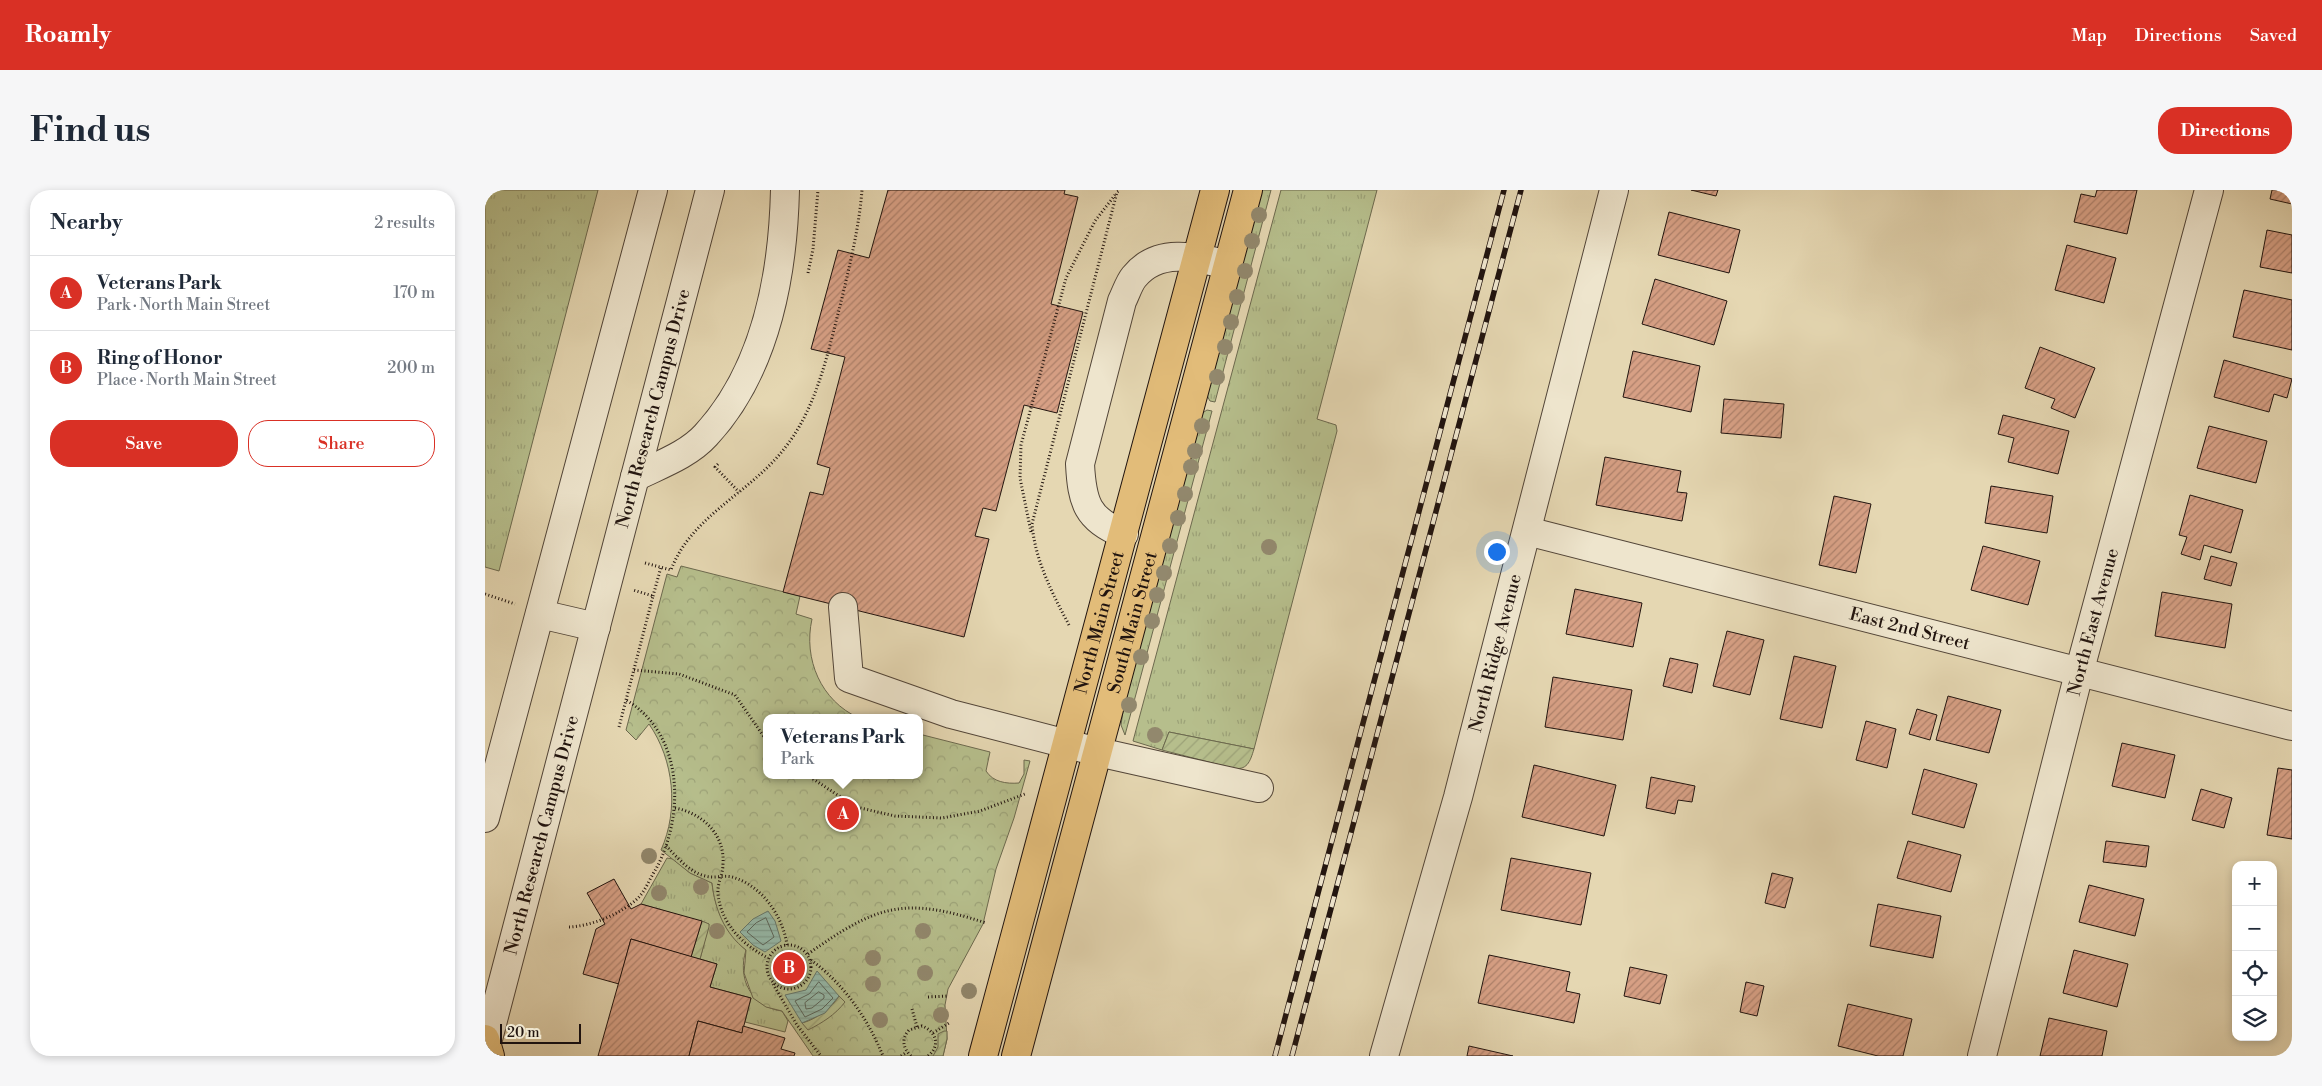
<!DOCTYPE html>
<meta charset="utf-8">
<style>
:root{--surface:#fff;--page:#f6f6f7;--text:#1f2937;--muted:#747a83;--line:#e0e1e3;--accent:#d93025}
body{margin:0;font-family:"Libre Bodoni",serif;background:var(--page);color:var(--text)}
.controls{position:absolute;right:15px;bottom:15px;display:grid;overflow:hidden;border-radius:10px;box-shadow:0 2px 8px #0003}
.controls button{width:45px;height:45px;display:grid;place-items:center;padding:0;border:0;border-bottom:1px solid var(--line);background:var(--surface);color:var(--text);font:25px sans-serif}
.scale{position:absolute;left:15px;bottom:12px;width:81px;box-sizing:border-box;padding-left:5px;border:2px solid #21140f;border-top:0;font-size:14px;line-height:18px;white-space:nowrap;color:#21140f;-webkit-text-stroke:4px #eee5cd;paint-order:stroke}
.you{position:absolute;left:1011px;top:361px;width:18px;height:18px;margin:-12px;border:4px solid #fff;border-radius:50%;background:#1a73e8;box-shadow:0 0 0 8px #1a73e833}
.badge{display:grid;place-items:center;width:32px;height:32px;border-radius:50%;background:var(--accent);color:#fff;font-size:16px;font-weight:700}
.pin{position:absolute;translate:-50% -50%;border:2px solid #fff;box-shadow:0 1px 5px #0006}
.popup{position:absolute;left:278px;top:524px;width:160px;height:65px;box-sizing:border-box;display:grid;place-content:center;border-radius:10px;background:var(--surface);filter:drop-shadow(0 1px 4px #0005);font-size:16px;white-space:nowrap;color:var(--muted)}
.popup b{font-size:19px;color:var(--text)}
.popup::after{content:'';position:absolute;left:50%;top:100%;margin-left:-10px;border:10px solid transparent;border-top-color:var(--surface)}
.list{margin:0;padding:0;list-style:none}
h2{display:flex;justify-content:space-between;align-items:center;height:65px;margin:0;padding:0 20px;font-size:21px}
h2 small{font-size:16px;font-weight:400;color:var(--muted)}
.list li{display:grid;grid-template-columns:32px 1fr auto;gap:15px;align-items:center;box-sizing:border-box;height:75px;padding:0 20px;border-top:1px solid var(--line)}
.list b{display:block;font-size:19px;white-space:nowrap}
.list p{margin:0;font-size:16px;white-space:nowrap;color:var(--muted)}
.list em{font-size:16px;font-style:normal;color:var(--muted)}
.actions{display:flex;gap:10px;padding:15px 20px}
.actions a{flex:1;padding:11px 0;border:1px solid var(--accent);border-radius:20px;text-align:center;font-size:18px;color:var(--accent)}
.actions .main{background:var(--accent);color:#fff}
.icon{flex:none;width:28px;height:28px;fill:none;stroke:currentColor;stroke-width:2;stroke-linecap:round;stroke-linejoin:round}
.map{position:relative;flex:none;width:1807px;height:866px;overflow:hidden;border-radius:20px}
header{display:flex;align-items:center;gap:30px;box-sizing:border-box;height:70px;padding:0 25px;background:var(--accent);color:#fff}
header strong{font-size:24px}
nav{display:flex;gap:28px;margin-inline-start:auto;font-size:18px}
.intro{display:flex;align-items:center;justify-content:space-between;box-sizing:border-box;height:120px;padding:0 30px}
h1{margin:0;font-size:35px}
.button{padding:12px 22px;border-radius:20px;background:var(--accent);color:#fff;font-size:18px;font-weight:700}
main{display:flex;gap:30px;padding:0 30px}
aside{flex:1;background:var(--surface);border-radius:20px;box-shadow:0 2px 8px #0003}
.map>svg:first-child{display:block}
.grass{fill:url(#grass-tufts);stroke:#6c694e}
.park{fill:url(#park-crowns);stroke:#6c694e}
.garden{fill:url(#garden-furrows);stroke:#6c694e}
.water{fill:url(#water-rules);stroke:#67786c}
.lines{fill:none;stroke-linecap:round;stroke-linejoin:round}
.shore{stroke:#5c675c;stroke-width:1}
.building{fill:url(#building-hatch);stroke:#21140f}
.minor-casing{stroke:#524538;stroke-width:30}
.major-casing{stroke:#21140f;stroke-width:30}
.path{stroke:#21140f;stroke-width:3;stroke-dasharray:1 2.5;stroke-linecap:butt}
.minor{stroke:#eee5cd;stroke-width:28}
.major{stroke:#e2bc79;stroke-width:28}
.rail-casing{stroke:#21140f;stroke-width:5.5}
.rail{stroke:#eee5cd;stroke-width:4;stroke-dasharray:11;stroke-linecap:butt}
.tree{fill:#92886d}
.labels{text-anchor:middle;dominant-baseline:central;stroke-width:4.5;stroke-linejoin:round;paint-order:stroke}
.street-label{font-size:18px;fill:#21140f;stroke:#eee5cd}
</style>
<header>
<strong>Roamly</strong>
<nav><a>Map</a><a>Directions</a><a>Saved</a></nav>
</header>
<div class="intro"><h1>Find us</h1><a class="button">Directions</a></div>
<main>
<aside>
<h2>Nearby<small>2 results</small></h2>
<ul class="list">
<li><span class="badge">A</span><div><b>Veterans Park</b><p>Park · North Main Street</p></div><em>170 m</em></li>
<li><span class="badge">B</span><div><b>Ring of Honor</b><p>Place · North Main Street</p></div><em>200 m</em></li>
</ul>
<div class="actions"><a class="main">Save</a><a>Share</a></div>
</aside>
<div class="map">
<svg width="1807" height="866" viewBox="0 0 1807 866">
<defs>
<pattern id="grass-tufts" width="24" height="20" patternUnits="userSpaceOnUse" patternTransform="scale(1.25)"><rect width="24" height="20" fill="#b6be8c"/><path d="M3 7l-1-3M5 7V3M7 7l1-3M15 17l-1-3M17 17v-4M19 17l1-3" fill="none" stroke="#9ca278"/></pattern>
<pattern id="park-crowns" width="20" height="18" patternUnits="userSpaceOnUse" patternTransform="scale(1.25)"><rect width="20" height="18" fill="#b6be8c"/><path d="M2 6a3 3 0 1 1 6 0M12 15a3 3 0 1 1 6 0" fill="none" stroke="#9ca278"/></pattern>
<pattern id="garden-furrows" width="10" height="10" patternUnits="userSpaceOnUse" patternTransform="scale(1.25)"><rect width="10" height="10" fill="#b6be8c"/><path d="M-1 1l2-2M0 10L10 0M9 11l2-2" fill="none" stroke="#9ca278"/></pattern>
<pattern id="water-rules" width="6" height="5" patternUnits="userSpaceOnUse" patternTransform="scale(1.25)"><rect width="6" height="5" fill="#96baaa"/><path d="M0 2.5h6" fill="none" stroke="#819f91"/></pattern>
<pattern id="building-hatch" width="6" height="6" patternUnits="userSpaceOnUse" patternTransform="scale(1.25)"><rect width="6" height="6" fill="#d7a085"/><path d="M-1 1l2-2M0 6l6-6M5 7l2-2" fill="none" stroke="#ae816b"/></pattern>
</defs>
<rect width="100%" height="100%" fill="#e5d7b2"/>
<filter id="stains"><feTurbulence type="fractalNoise" baseFrequency=".004" numOctaves="4"/><feColorMatrix values="0 0 0 0 .2 0 0 0 0 .09 0 0 0 0 .02 0 0 0 .5 -.17"/></filter>
<radialGradient id="worn" r=".72"><stop offset=".6" stop-color="#630" stop-opacity="0"/><stop offset="1" stop-color="#630" stop-opacity=".3"/></radialGradient>
<g class="grass">
<polygon points="0,0 113,0 14,381 0,377"/>
<polygon points="775,0 786,0 730,212 725,211 721,204"/>
<polygon points="796,0 892,0 832,229 851,235 852,241 769,559 684,542 677,560 648,551"/>
<polygon points="722,220 727,221 640,545 636,535 638,521 716,224"/>
<path d="M 182,668 L 188,669 L 205,683 L 227,693 C 230,719 240,743 261,760 C 252,788 266,817 297,821 L 303,831 L 300,842 L 260,832 L 266,808 L 225,797 L 232,774 L 215,769 L 224,734 L 156,714 Z"/>
</g>
<path class="park" d="M 196,376 L 315,406 L 311,424 L 327,429 C 318,469 336,511 374,528 L 282,528 L 282,585 L 434,585 L 434,544 L 505,562 L 501,581 C 508,592 521,594 534,593 L 539,584 L 539,570 L 545,571 L 529,628 L 511,679 L 498,734 L 463,799 L 460,815 L 462,849 L 458,866 L 328,866 L 297,821 L 281,817 L 268,808 L 259,783 L 261,760 C 239,743 230,719 227,693 L 205,683 L 176,660 C 194,620 189,570 164,534 L 151,550 L 141,540 L 182,384 L 192,387 Z"/>
<g class="garden">
<path d="M 684,542 L 769,559 C 765,572 762,581 747,578 L 677,560 Z"/>
<polygon points="217,731 224,734 224,737 215,769 206,767"/>
<path d="M 354,806 L 360,812 C 350,825 337,833 323,840 L 317,833 C 330,830 348,817 354,806 Z"/>
<polygon points="459,841 462,841 462,849 458,866 448,866 453,857 453,844"/>
</g>
<g class="water">
<polygon points="283,721 290,731 296,751 280,762 268,755 255,742 268,729"/>
<polygon points="332,781 354,806 340,823 317,833 300,805 321,800"/>
</g>
<g class="lines">
<g class="shore">
<polygon points="281,728 289,747 278,755 262,742 271,733"/>
<polygon points="334,792 348,808 337,819 320,827 310,811 324,804"/>
<polygon points="334,802 339,805 339,808 327,818 321,819 320,813"/>
</g>
</g>
<g class="building">
<polygon points="403,0 580,0 579,4 593,7 566,114 598,122 572,223 539,215 511,321 498,318 490,346 504,349 479,447 298,402 325,302 338,305 345,278 332,274 360,167 326,159 353,60 384,68"/>
<polygon points="1206,0 1233,0 1231,6"/>
<polygon points="1612,0 1652,0 1642,44 1589,32 1596,4 1610,7"/>
<polygon points="1787,0 1807,0 1807,14 1785,9"/>
<polygon points="1184,22 1255,40 1244,83 1173,65"/>
<polygon points="1782,40 1807,45 1807,83 1775,77"/>
<polygon points="1582,55 1631,68 1619,113 1570,100"/>
<polygon points="1170,89 1242,111 1229,155 1157,134"/>
<polygon points="1759,100 1807,110 1807,160 1748,147"/>
<polygon points="1555,157 1610,178 1590,228 1566,218 1570,209 1540,198"/>
<polygon points="1148,161 1215,176 1206,222 1138,207"/>
<polygon points="1739,170 1807,189 1802,208 1789,204 1784,222 1729,207"/>
<polygon points="1239,209 1299,214 1296,248 1236,243"/>
<polygon points="1518,225 1584,241 1573,284 1523,272 1529,248 1513,244"/>
<polygon points="1724,236 1782,251 1771,293 1712,278"/>
<polygon points="1120,267 1196,281 1192,302 1202,303 1197,331 1111,315"/>
<polygon points="1506,296 1568,306 1562,343 1500,333"/>
<polygon points="1705,305 1758,320 1746,363 1719,355 1715,370 1696,364 1702,347 1694,345"/>
<polygon points="1349,306 1386,314 1371,383 1334,375"/>
<polygon points="1498,356 1555,371 1543,415 1486,400"/>
<polygon points="1726,366 1752,373 1746,396 1719,389"/>
<polygon points="1090,399 1157,413 1148,457 1081,444"/>
<polygon points="1677,402 1747,414 1740,458 1670,446"/>
<polygon points="1242,441 1279,450 1265,505 1228,496"/>
<polygon points="1309,466 1351,476 1337,538 1295,529"/>
<polygon points="1185,468 1213,474 1207,503 1178,496"/>
<polygon points="1068,487 1147,500 1138,550 1060,537"/>
<polygon points="1463,506 1516,520 1504,563 1451,550"/>
<polygon points="1432,519 1452,525 1445,550 1424,544"/>
<polygon points="1381,531 1411,539 1402,578 1371,570"/>
<polygon points="1637,553 1690,565 1680,608 1627,596"/>
<polygon points="1049,575 1131,595 1119,646 1037,627"/>
<polygon points="1793,578 1807,580 1807,649 1782,645"/>
<polygon points="1439,579 1492,594 1479,638 1427,624"/>
<polygon points="1166,587 1210,596 1207,612 1193,610 1190,624 1161,618"/>
<polygon points="1716,599 1747,608 1739,638 1707,630"/>
<polygon points="1423,651 1476,665 1466,702 1412,688"/>
<polygon points="1621,651 1664,656 1661,677 1618,672"/>
<polygon points="1026,668 1106,683 1096,735 1016,720"/>
<polygon points="1287,683 1308,688 1300,718 1280,713"/>
<polygon points="129,689 146,719 156,714 217,731 206,767 146,749 134,794 98,784 111,739 120,734 102,703"/>
<polygon points="1604,695 1659,709 1650,746 1594,732"/>
<polygon points="1393,714 1456,726 1448,768 1385,756"/>
<polygon points="146,749 232,774 225,797 266,808 257,843 213,831 204,866 113,866"/>
<polygon points="1589,760 1643,774 1632,817 1578,803"/>
<polygon points="1004,765 1085,782 1081,801 1095,804 1089,833 993,813"/>
<polygon points="1145,777 1182,785 1175,814 1139,806"/>
<polygon points="1261,792 1279,796 1272,826 1255,822"/>
<polygon points="1363,814 1427,829 1418,866 1393,866 1353,856"/>
<polygon points="1564,828 1622,841 1617,866 1555,866"/>
<polygon points="213,831 257,843 258,836 300,848 296,859 310,863 309,866 204,866"/>
<polygon points="984,856 1028,866 982,866"/>
</g>
<g class="lines">
<g class="minor-casing">
<g id="minor">
<path d="M 150,287 C 174,275 203,265 221,245 C 281,180 298,85 300,0"/>
<path id="s1" d="M 1042,341 L 1807,536"/>
<path d="M 639,344 C 602,330 597,312 595,274 L 637,111 C 641,103 644,93 649,87 C 673,57 711,67 743,75"/>
<polyline points="358,417 364,488 466,524 613,562 774,598"/>
<polyline points="55,424 111,437"/>
<polyline points="0,628 168,0"/>
<path id="s2" d="M 2,853 L 225,0"/>
<path id="s3" d="M 899,866 L 973,607 L 1129,0"/>
<path id="s4" d="M 1497,866 L 1594,483 L 1724,0"/>
</g>
</g>
<g class="major-casing">
<g id="major">
<polyline points="0,849 5,866"/>
<path id="s5" d="M 498,866 L 730,0"/>
<path id="s6" d="M 531,866 L 763,0"/>
</g>
</g>
<g class="path">
<polyline points="323,83 328,59 333,0"/>
<polyline points="233,274 230,277 254,302"/>
<polyline points="546,342 535,288 536,255 581,88 610,31 630,5"/>
<path d="M 160,373 L 186,380 C 206,326 265,303 299,259 C 332,218 343,162 356,112 C 365,74 374,38 377,0"/>
<polyline points="0,404 30,414"/>
<polyline points="168,406 176,377"/>
<path d="M 584,435 C 567,403 550,370 547,334 L 632,2 L 635,0"/>
<polyline points="149,480 194,484 250,505 282,551"/>
<polyline points="134,537 168,406 148,400"/>
<polyline points="322,585 371,617 410,626 457,628 495,621 540,604"/>
<path d="M 190,618 C 217,623 240,644 238,674 C 238,685 232,693 233,704 C 236,734 258,755 283,768"/>
<path d="M 181,656 C 192,667 204,682 220,686 C 230,689 241,684 250,688 C 278,697 298,727 302,755"/>
<path d="M 84,737 C 107,736 136,724 153,708 C 161,700 165,688 171,679 C 200,625 199,544 141,510"/>
<circle cx="304" cy="777" r="22"/>
<path d="M 323,764 C 392,715 419,706 501,733"/>
<path d="M 326,770 C 359,794 383,829 398,866"/>
<polyline points="288,794 312,835 336,866"/>
<polyline points="443,807 464,806"/>
<polyline points="427,819 432,837"/>
<polyline points="448,843 464,833"/>
<polyline points="416,866 422,862"/>
<path d="M 426,866 C 418,858 416,849 424,840 L 437,836 C 451,841 456,856 443,866"/>
</g>
<use href="#minor" class="minor"/>
<use href="#major" class="major"/>
<g class="rail-casing">
<g id="rail">
<polyline points="790,866 1019,0"/>
<polyline points="807,866 1036,0"/>
</g>
</g>
<use href="#rail" class="rail"/>
</g>
<g class="tree">
<circle cx="774" cy="25" r="8"/>
<circle cx="767" cy="51" r="8"/>
<circle cx="760" cy="81" r="8"/>
<circle cx="752" cy="107" r="8"/>
<circle cx="746" cy="132" r="8"/>
<circle cx="740" cy="157" r="8"/>
<circle cx="732" cy="187" r="8"/>
<circle cx="717" cy="236" r="8"/>
<circle cx="710" cy="261" r="8"/>
<circle cx="706" cy="277" r="8"/>
<circle cx="700" cy="304" r="8"/>
<circle cx="693" cy="328" r="8"/>
<circle cx="685" cy="356" r="8"/>
<circle cx="784" cy="357" r="8"/>
<circle cx="679" cy="383" r="8"/>
<circle cx="672" cy="405" r="8"/>
<circle cx="667" cy="431" r="8"/>
<circle cx="656" cy="467" r="8"/>
<circle cx="644" cy="515" r="8"/>
<circle cx="670" cy="545" r="8"/>
<circle cx="164" cy="666" r="8"/>
<circle cx="216" cy="697" r="8"/>
<circle cx="174" cy="703" r="8"/>
<circle cx="232" cy="741" r="8"/>
<circle cx="438" cy="741" r="8"/>
<circle cx="388" cy="768" r="8"/>
<circle cx="440" cy="783" r="8"/>
<circle cx="388" cy="794" r="8"/>
<circle cx="484" cy="801" r="8"/>
<circle cx="456" cy="825" r="8"/>
<circle cx="395" cy="830" r="8"/>
</g>
<g class="labels">
<g class="street-label">
<text stroke="none"><textPath href="#s2" startOffset="656">North Research Campus Drive</textPath></text>
<text stroke="none"><textPath href="#s4" startOffset="448">North East Avenue</textPath></text>
<text stroke="none"><textPath href="#s5" startOffset="449">North Main Street</textPath></text>
<text stroke="none"><textPath href="#s6" startOffset="449">South Main Street</textPath></text>
<text stroke="none"><textPath href="#s1" startOffset="395">East 2nd Street</textPath></text>
<text stroke="none"><textPath href="#s3" startOffset="418">North Ridge Avenue</textPath></text>
<text stroke="none"><textPath href="#s2" startOffset="215">North Research Campus Drive</textPath></text>
</g>
</g>
<rect width="100%" height="100%" filter="url(#stains)"/>
<rect width="100%" height="100%" fill="url(#worn)"/>
</svg>
<div class="controls">
<button>+</button>
<button>−</button>
<button><svg class="icon" aria-label="locate" viewBox="0 0 24 24"><circle cx="12" cy="12" r="6"/><path d="M12 2v4M12 18v4M2 12h4M18 12h4"/></svg></button>
<button><svg class="icon" aria-label="layers" viewBox="0 0 24 24"><path d="M12 4l9 5-9 5-9-5zM3 14l9 5 9-5"/></svg></button>
</div>
<div class="scale">20 m</div>
<div class="you"></div>
<div class="pin badge" style="left:358px;top:624px">A</div>
<div class="popup"><b>Veterans Park</b>Park</div>
<div class="pin badge" style="left:304px;top:778px">B</div>
</div>
</main>
